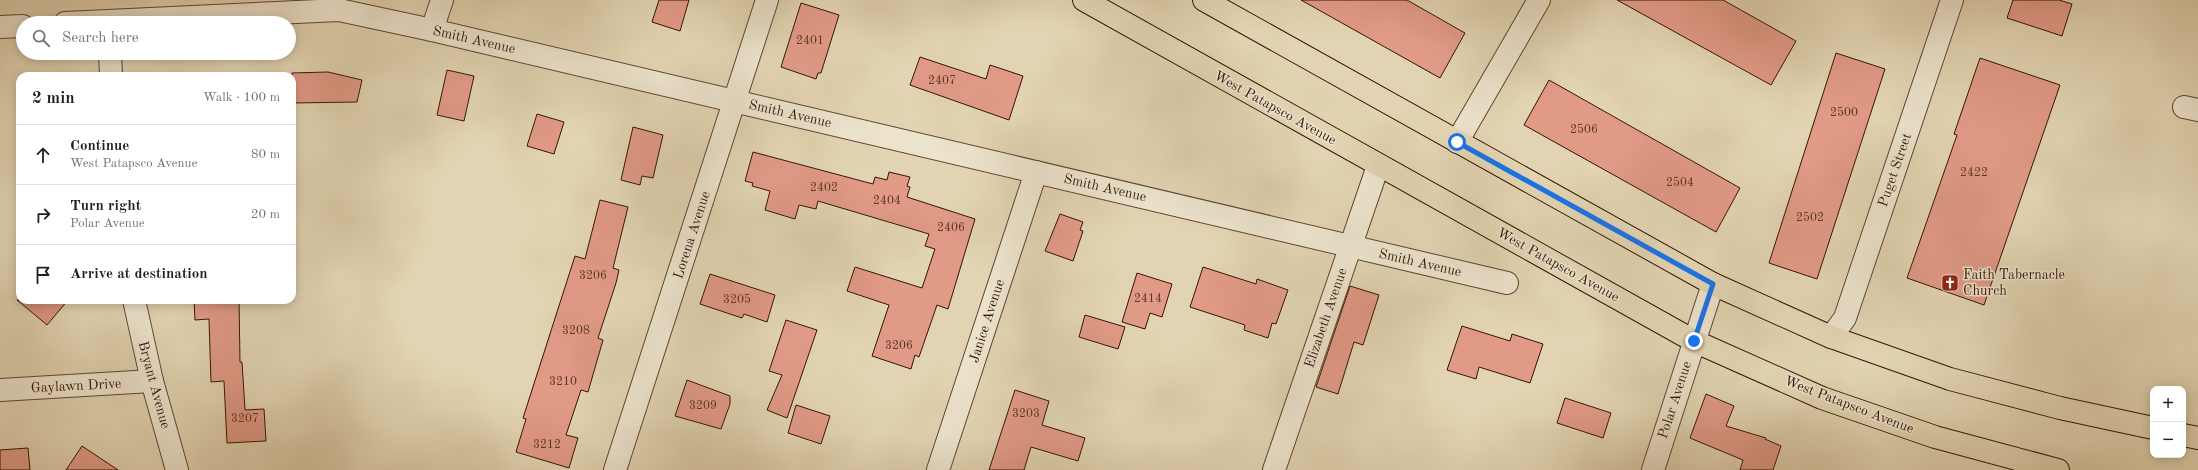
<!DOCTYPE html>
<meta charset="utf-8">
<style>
:root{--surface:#fff;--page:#f2f2f2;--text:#202124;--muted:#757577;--line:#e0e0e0}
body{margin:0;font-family:"Old Standard TT",serif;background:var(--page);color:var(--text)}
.controls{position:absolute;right:12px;bottom:12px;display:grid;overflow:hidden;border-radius:8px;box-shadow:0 2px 10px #0003}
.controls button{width:36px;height:36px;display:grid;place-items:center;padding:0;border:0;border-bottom:1px solid var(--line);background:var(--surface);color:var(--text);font:20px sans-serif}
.stop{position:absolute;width:12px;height:12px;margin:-9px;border:3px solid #1a73e8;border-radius:50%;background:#fff}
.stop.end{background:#1a73e8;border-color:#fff;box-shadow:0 1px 4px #0008}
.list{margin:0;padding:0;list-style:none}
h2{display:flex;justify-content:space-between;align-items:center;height:52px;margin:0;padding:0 16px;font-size:17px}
h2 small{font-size:13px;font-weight:400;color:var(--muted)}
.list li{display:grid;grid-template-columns:26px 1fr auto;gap:12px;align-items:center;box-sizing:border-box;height:60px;padding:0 16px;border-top:1px solid var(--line)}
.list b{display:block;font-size:15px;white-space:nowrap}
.list p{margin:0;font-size:13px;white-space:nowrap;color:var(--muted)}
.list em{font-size:13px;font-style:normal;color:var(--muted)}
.icon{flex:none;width:22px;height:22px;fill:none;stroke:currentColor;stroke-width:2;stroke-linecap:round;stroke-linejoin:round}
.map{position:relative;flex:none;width:2198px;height:470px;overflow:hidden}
.search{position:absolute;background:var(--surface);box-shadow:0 2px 10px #0003;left:16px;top:16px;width:280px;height:44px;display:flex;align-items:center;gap:10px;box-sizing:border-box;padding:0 14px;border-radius:22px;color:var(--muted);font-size:15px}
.panel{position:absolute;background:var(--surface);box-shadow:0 2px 10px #0003;left:16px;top:72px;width:280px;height:232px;border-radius:12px}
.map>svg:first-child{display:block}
.building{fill:#e19a86;stroke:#331505}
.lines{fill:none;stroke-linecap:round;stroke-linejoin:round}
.street-casing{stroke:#5f4530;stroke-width:24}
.primary-casing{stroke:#331505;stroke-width:24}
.street{stroke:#ece3cd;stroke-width:22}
.primary{stroke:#e2d4b2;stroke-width:22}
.route{stroke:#1a73e8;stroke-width:5}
.labels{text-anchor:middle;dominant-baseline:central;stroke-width:3;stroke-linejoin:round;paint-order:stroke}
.number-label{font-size:12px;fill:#5e3625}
.street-label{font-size:14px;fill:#331505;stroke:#ece3cd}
.poi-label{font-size:14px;fill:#331505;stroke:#ece3cd;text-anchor:start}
</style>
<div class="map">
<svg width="2198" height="470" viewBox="0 0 2198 470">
<rect width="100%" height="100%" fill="#e2d4b2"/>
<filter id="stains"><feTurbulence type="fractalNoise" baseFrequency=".005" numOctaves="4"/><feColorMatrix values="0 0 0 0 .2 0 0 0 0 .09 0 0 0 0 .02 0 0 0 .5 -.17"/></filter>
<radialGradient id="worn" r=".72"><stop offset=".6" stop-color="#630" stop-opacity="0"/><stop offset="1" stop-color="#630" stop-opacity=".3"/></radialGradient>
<g class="building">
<polygon points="659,0 689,0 680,31 652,22"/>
<polygon points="1301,0 1407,0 1465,33 1440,78"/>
<polygon points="1617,0 1723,0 1796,41 1771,85"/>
<polygon points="2013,0 2059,0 2072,4 2062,36 2007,18"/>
<polygon points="801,3 839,15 821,73 818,73 816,79 781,67"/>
<polygon points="1836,53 1885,69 1817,279 1769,263"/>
<polygon points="920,57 986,79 990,65 1023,76 1009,120 910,85"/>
<polygon points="1980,58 2060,85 1984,305 1907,278 1957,135 1954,134"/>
<polygon points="447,70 474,76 464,121 437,115"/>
<polygon points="328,72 362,80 357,102 292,103 292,73"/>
<polygon points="1549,80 1740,188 1716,232 1524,125"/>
<polygon points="537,114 564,122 554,154 527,146"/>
<polygon points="633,127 663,135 653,178 642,176 640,185 621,180"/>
<polygon points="753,152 873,184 875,177 887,180 889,172 910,177 907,186 910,187 907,197 975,219 948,309 937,305 919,357 915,355 911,369 872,356 889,305 847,291 855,267 922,288 935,249 925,246 929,234 818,201 816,209 799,205 795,219 765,210 770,191 752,186 753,183 745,181"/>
<polygon points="600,200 628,207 613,268 619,270 616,283 598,338 603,340 588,392 581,390 566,435 578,438 569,468 516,452 526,419 523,418 575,256 585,259"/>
<polygon points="1060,214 1083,222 1080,230 1083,231 1073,261 1045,251"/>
<polygon points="1203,267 1256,284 1257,279 1288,290 1276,324 1272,323 1268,338 1244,330 1245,325 1190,307"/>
<polygon points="1137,273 1172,284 1162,317 1150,313 1145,329 1122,322"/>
<polygon points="710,274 775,295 767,322 744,314 742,318 700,304"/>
<polygon points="1350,286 1379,295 1363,345 1354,342 1338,394 1316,387"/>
<polygon points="17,300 68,300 47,325"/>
<polygon points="194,300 239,300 240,362 242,362 245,410 264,409 266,441 227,443 224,381 211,382 209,319 195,320"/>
<polygon points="1085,315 1125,327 1118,349 1079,337"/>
<polygon points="786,320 817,330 787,418 767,410 782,375 769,371"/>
<polygon points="1462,326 1510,341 1512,334 1543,344 1530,383 1479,367 1476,379 1447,370"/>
<polygon points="687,380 730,396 730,404 721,429 675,416"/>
<polygon points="1015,390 1049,401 1042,425 1085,438 1078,461 1031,447 1024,470 989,470"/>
<polygon points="1706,394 1734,406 1726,426 1766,438 1765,439 1781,446 1773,470 1740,470 1743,460 1690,438"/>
<polygon points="1565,398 1611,413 1603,438 1557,423"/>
<polygon points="796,405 830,416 821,444 788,433"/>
<polygon points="82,446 118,470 66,470"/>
<polygon points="28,448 30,470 0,470 0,450"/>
</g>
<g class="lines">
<g class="street-casing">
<g id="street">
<polyline points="65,23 339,10 432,30 1507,283"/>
<polyline points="0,27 23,26"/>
<polyline points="432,30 442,0"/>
<polyline points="110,53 111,76"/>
<polyline points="2184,107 2198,110"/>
<polyline points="1457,142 1539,0"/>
<polyline points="134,300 152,381 177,470"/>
<polyline points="1831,337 1845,318 1952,0"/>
<polyline points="0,390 152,381"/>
<polyline points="615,470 767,0"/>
<polyline points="938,470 1036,172"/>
<polyline points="1274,470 1378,166"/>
<polyline points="1653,470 1713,284"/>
</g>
</g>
<g class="primary-casing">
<g id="primary">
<polyline points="1084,0 1694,341 1822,398 1935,437 2058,470"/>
<polyline points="1204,0 1713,284 1831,337 1950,379 2060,408 2153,428"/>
<polyline points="2183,435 2198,438"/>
</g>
</g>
<use href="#street" class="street"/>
<use href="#primary" class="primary"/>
</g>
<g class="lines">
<polyline class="route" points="1457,142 1713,284 1694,341"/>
</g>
<defs>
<g id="church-square" transform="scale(0.9)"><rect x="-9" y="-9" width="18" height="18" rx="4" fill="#8f2418" stroke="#ece3cd"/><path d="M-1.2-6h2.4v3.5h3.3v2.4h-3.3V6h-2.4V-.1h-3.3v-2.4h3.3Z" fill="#fff"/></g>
</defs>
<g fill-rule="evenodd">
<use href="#church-square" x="1950" y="283"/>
</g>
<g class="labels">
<g class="number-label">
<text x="810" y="41">2401</text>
<text x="942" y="81">2407</text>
<text x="1844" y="113">2500</text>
<text x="1584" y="130">2506</text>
<text x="1974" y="173">2422</text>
<text x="1680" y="183">2504</text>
<text x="824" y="188">2402</text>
<text x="887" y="201">2404</text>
<text x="1810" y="218">2502</text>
<text x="951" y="228">2406</text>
<text x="593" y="276">3206</text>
<text x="1148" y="299">2414</text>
<text x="737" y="300">3205</text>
<text x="576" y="331">3208</text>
<text x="899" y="346">3206</text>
<text x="563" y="382">3210</text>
<text x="703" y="406">3209</text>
<text x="1026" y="414">3203</text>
<text x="245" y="419">3207</text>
<text x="547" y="445">3212</text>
</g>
<g class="street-label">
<text transform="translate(474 40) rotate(13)">Smith Avenue</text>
<text transform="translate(1275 108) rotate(29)">West Patapsco Avenue</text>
<text transform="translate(790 114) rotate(13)">Smith Avenue</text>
<text transform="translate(1895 170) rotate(-71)">Puget Street</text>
<text transform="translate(1105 188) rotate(13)">Smith Avenue</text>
<text transform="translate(692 235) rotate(-72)">Lorena Avenue</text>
<text transform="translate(1420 263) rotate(13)">Smith Avenue</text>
<text transform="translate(1558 265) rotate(29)">West Patapsco Avenue</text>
<text transform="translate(1326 318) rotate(-71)">Elizabeth Avenue</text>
<text transform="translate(987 321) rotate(-72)">Janice Avenue</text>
<text transform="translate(154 385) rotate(75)">Bryant Avenue</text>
<text transform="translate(76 386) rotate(-3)">Gaylawn Drive</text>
<text transform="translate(1675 400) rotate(-72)">Polar Avenue</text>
<text transform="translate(1849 405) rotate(21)">West Patapsco Avenue</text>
</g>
<g class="poi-label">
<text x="1963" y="275">Faith Tabernacle<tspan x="1963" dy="16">Church</tspan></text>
</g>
</g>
<rect width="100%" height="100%" filter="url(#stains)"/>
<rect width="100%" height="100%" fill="url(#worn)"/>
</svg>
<div class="controls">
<button>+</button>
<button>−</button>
</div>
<div class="stop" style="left:1457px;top:142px"></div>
<div class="stop end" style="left:1694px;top:341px"></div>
<div class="search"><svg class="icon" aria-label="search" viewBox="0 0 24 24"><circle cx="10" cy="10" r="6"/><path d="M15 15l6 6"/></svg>Search here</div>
<section class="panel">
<h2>2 min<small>Walk · 100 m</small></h2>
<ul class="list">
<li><svg class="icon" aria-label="ahead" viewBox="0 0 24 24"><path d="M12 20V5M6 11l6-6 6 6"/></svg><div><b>Continue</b><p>West Patapsco Avenue</p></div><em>80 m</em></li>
<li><svg class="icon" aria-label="right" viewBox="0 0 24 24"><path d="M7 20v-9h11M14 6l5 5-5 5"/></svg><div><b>Turn right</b><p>Polar Avenue</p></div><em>20 m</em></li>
<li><svg class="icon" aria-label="arrive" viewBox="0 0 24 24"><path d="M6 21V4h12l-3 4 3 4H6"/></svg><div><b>Arrive at destination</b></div></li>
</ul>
</section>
</div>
